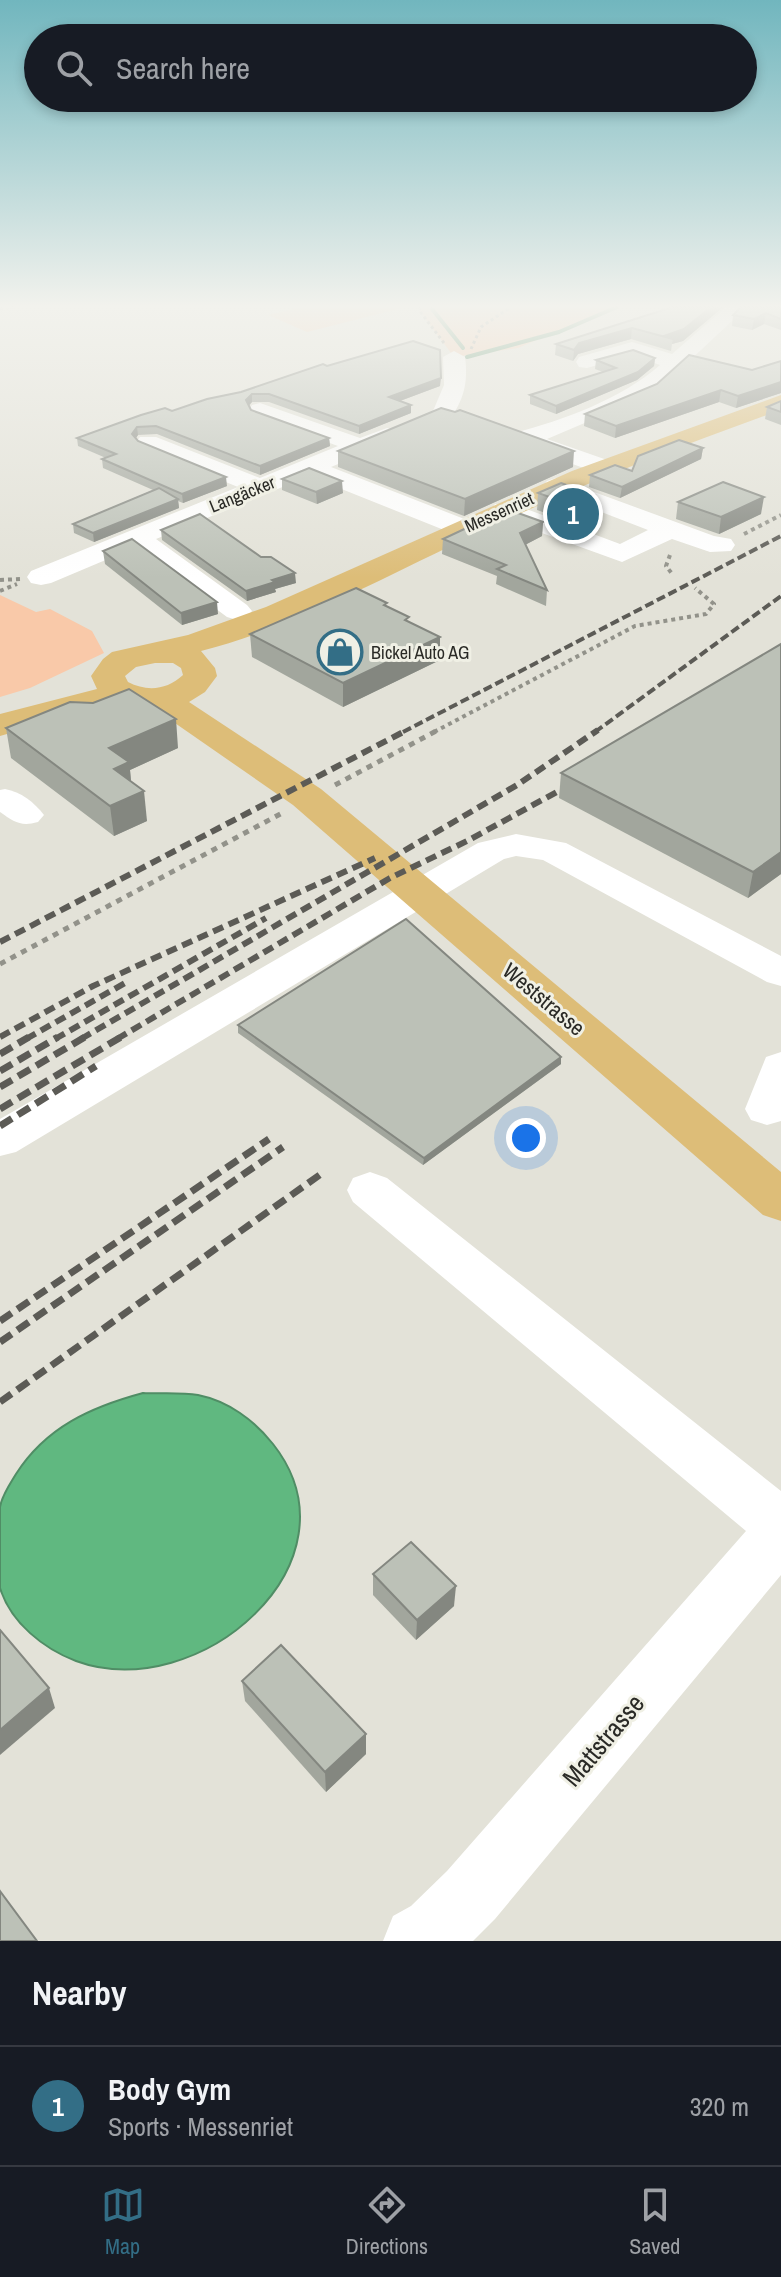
<!DOCTYPE html>
<meta charset="utf-8">
<style>
:root{--surface:#171b24;--page:#242831;--text:#f1f3f6;--muted:#9ea1a6;--line:#363941;--accent:#336e86}
body{margin:0;font-family:"Archivo Narrow",sans-serif;background:var(--page);color:var(--text)}
.you{position:absolute;left:526px;top:1138px;width:28px;height:28px;margin:-20px;border:6px solid #fff;border-radius:50%;background:#1a73e8;box-shadow:0 0 0 12px #1a73e833}
.badge{display:grid;place-items:center;width:52px;height:52px;border-radius:50%;background:var(--accent);color:#fff;font-size:26px;font-weight:700}
.pin{position:absolute;translate:-50% -50%;border:4px solid #fff;box-shadow:0 2px 8px #0006}
.list{margin:0;padding:0;list-style:none}
h2{display:flex;justify-content:space-between;align-items:center;height:104px;margin:0;padding:0 32px;font-size:34px}
h2 small{font-size:26px;font-weight:400;color:var(--muted)}
.list li{display:grid;grid-template-columns:52px 1fr auto;gap:24px;align-items:center;box-sizing:border-box;height:120px;padding:0 32px;border-top:2px solid var(--line)}
.list b{display:block;font-size:30px;white-space:nowrap}
.list p{margin:0;font-size:26px;white-space:nowrap;color:var(--muted)}
.list em{font-size:26px;font-style:normal;color:var(--muted)}
.icon{flex:none;width:44px;height:44px;fill:none;stroke:currentColor;stroke-width:2;stroke-linecap:round;stroke-linejoin:round}
.map{position:relative;flex:none;width:781px;height:1941px;overflow:hidden}
.search{position:absolute;background:var(--surface);box-shadow:0 4px 12px #0003;left:24px;right:24px;top:24px;height:88px;display:flex;align-items:center;gap:20px;box-sizing:border-box;padding:0 28px;border-radius:44px;color:var(--muted);font-size:30px}
.sheet{height:224px;background:var(--surface)}
nav{display:flex;justify-content:space-around;align-items:center;box-sizing:border-box;height:112px;border-top:2px solid var(--line);background:var(--surface);font-size:22px;color:var(--muted)}
nav a{display:grid;justify-items:center;gap:4px}
nav .on{color:var(--accent)}
.map>svg:first-child{display:block}
.green{fill:#f9c9a9}
.water{fill:#60b880;stroke:#508d65;stroke-width:2}
.lines{fill:none;stroke-linecap:round;stroke-linejoin:round}
.stream{stroke:#508d65;stroke-width:4}
.path-far2{stroke:#92928a;stroke-width:3;stroke-dasharray:3 3;stroke-linecap:butt}
.path-far1{stroke:#92928a;stroke-width:4;stroke-dasharray:4 4;stroke-linecap:butt}
.path{stroke:#92928a;stroke-width:5;stroke-dasharray:6 6;stroke-linecap:butt}
.minor{fill:#fff;fill-rule:evenodd}
.major{fill:#ddbd78;fill-rule:evenodd}
.rail-far2{stroke:#5c5b56;stroke-width:4;stroke-dasharray:9 4;stroke-linecap:butt}
.rail-far1{stroke:#5c5b56;stroke-width:6;stroke-dasharray:11 6;stroke-linecap:butt}
.rail{stroke:#5c5b56;stroke-width:7;stroke-dasharray:14 7;stroke-linecap:butt}
.wall{fill:#a2a69d}
.shaded-wall{fill:#848780}
.building{fill:#bcc1b7;stroke:#848780;stroke-width:2}
.labels{text-anchor:middle;dominant-baseline:central;stroke-width:6;stroke-linejoin:round;paint-order:stroke}
.far-street-label{font-size:18px;fill:#2a2a26;stroke:#f0f0e5}
.far-poi-label{font-size:18px;fill:#2a2a26;stroke:#f0f0e5;text-anchor:start}
.street-label{font-size:22px;fill:#2a2a26;stroke:#f0f0e5}
.near-street-label{font-size:26px;fill:#2a2a26;stroke:#f0f0e5}
</style>
<div class="map">
<svg width="781" height="1941" viewBox="0 0 781 1941">
<rect width="100%" height="100%" fill="#e3e2d8"/>
<g class="green">
<polygon points="301,307 406,307 307,332 268,315"/>
<polygon points="421,307 614,307 518,348 454,357 419,310"/>
<polygon points="0,595 36,612 50,609 92,631 104,653 30,688 0,697"/>
</g>
<path class="water" d="M 143,1393 C 160,1394 180,1392 198,1395 C 228,1401 254,1420 273,1444 C 366,1562 198,1706 76,1661 C 44,1649 11,1623 0,1588 C 0,1562 0,1533 0,1507 C 2,1495 10,1484 16,1474 C 46,1427 91,1407 143,1393 Z"/>
<g class="lines">
<g class="stream">
<polyline points="432,309 463,348"/>
<polyline points="467,357 559,332 617,307"/>
</g>
<g class="path-far2">
<polyline points="421,307 419,310 444,343"/>
<polyline points="0,309 13,307"/>
<polyline points="471,349 481,327 511,307"/>
</g>
<g class="path-far1">
<polyline points="744,534 781,515"/>
<polyline points="670,555 666,566 673,575"/>
<polyline points="0,580 20,579"/>
<polyline points="0,591 17,584"/>
<polyline points="434,732 635,626 706,614 714,604 695,588"/>
</g>
<g class="path">
<polyline points="335,785 438,730"/>
<polyline points="0,964 284,812"/>
</g>
<g class="minor">
<path d="M 726,307 L 747,307 L 655,393 L 547,439 L 610,461 L 613,466 L 610,471 L 592,471 L 514,443 L 510,438 L 514,433 C 564,420 621,399 660,365 L 632,355 L 587,368 L 579,367 L 576,362 L 579,357 L 632,342 L 672,354 Z"/>
<path d="M 454,351 L 465,357 C 468,380 465,397 452,416 L 436,416 L 433,411 L 444,385 L 443,357 Z"/>
<polygon points="260,403 360,438 387,428 395,430 399,435 395,440 331,467 472,522 476,528 472,534 454,534 309,476 156,539 247,605 252,611 247,617 237,620 227,617 134,548 51,583 41,585 31,583 27,577 31,571 238,487 140,447 136,442 140,437 156,437 260,478 338,446 252,415 249,410 252,405"/>
<polygon points="556,478 714,536 731,539 735,545 731,551 710,552 672,539 622,562 495,516 491,510 495,504 513,504 620,544 648,530 547,491 543,486 547,481"/>
<path d="M 5,789 C 21,792 34,802 44,815 L 38,822 C 21,827 14,822 0,812 L 0,790 Z"/>
<polygon points="516,834 566,843 781,956 781,986 767,982 543,860 516,856 504,859 16,1152 0,1156 0,1119 478,843"/>
<polygon points="781,1052 781,1121 767,1125 751,1120 745,1109 766,1057"/>
<polygon points="370,1172 387,1178 781,1491 781,1575 495,1919 473,1941 383,1941 393,1916 411,1906 447,1871 746,1531 353,1202 347,1190 353,1178"/>
</g>
<path class="major" d="M 781,395 L 781,410 C 677,447 575,487 476,534 C 386,576 297,626 201,651 L 215,668 L 217,676 L 205,692 L 189,702 L 321,789 L 781,1172 L 781,1221 L 763,1215 L 293,805 L 172,721 L 147,709 L 132,706 L 87,711 L 0,736 L 0,714 L 97,689 L 91,676 L 103,659 L 112,652 L 188,635 L 266,607 L 572,471 ZM 155,663 L 173,663 L 181,668 L 183,675 C 167,690 147,692 128,682 L 125,676 L 136,667 Z"/>
<g class="rail-far2">
<polyline points="403,732 781,536"/>
<polyline points="595,732 781,596"/>
</g>
<g class="rail-far1">
<polyline points="0,942 407,730"/>
<polyline points="0,1037 93,986 375,858"/>
<polyline points="26,1039 125,983"/>
<polyline points="55,1039 266,918"/>
<polyline points="81,1039 517,785 598,730"/>
<polyline points="117,1039 390,878 467,841 577,781"/>
</g>
<g class="rail">
<polyline points="0,1054 29,1037"/>
<polyline points="0,1071 58,1037"/>
<polyline points="0,1087 85,1037"/>
<polyline points="0,1109 121,1037"/>
<polyline points="0,1126 96,1066"/>
<polyline points="0,1321 269,1139"/>
<polyline points="0,1342 283,1147"/>
<polyline points="0,1402 321,1174"/>
</g>
</g>
<g class="wall">
<polygon points="673,307 723,307 683,341 672,344 671,351 631,339 578,354 573,361 555,355 556,344"/>
<polygon points="781,307 781,330 764,324 752,330 732,326 733,315"/>
<polygon points="655,358 654,366 637,380 556,414 530,404 530,395 603,372 595,369 596,360"/>
<polygon points="781,361 781,393 736,408 719,402 615,438 584,426 585,414 752,370"/>
<polygon points="327,366 440,386 400,401 411,413 359,434 269,402 252,402 249,406 251,410 329,438 330,446 260,475 157,434 138,435 136,438 138,441 227,486 183,503 178,501 179,508 94,542 74,533 73,524 153,490 103,468 102,459 106,458 78,446 77,438 241,392"/>
<polygon points="781,401 781,425 765,419 767,407"/>
<polygon points="703,448 701,459 620,498 589,487 590,475 632,471"/>
<polygon points="338,451 573,467 464,516 338,467"/>
<polygon points="282,479 343,493 317,504 282,490"/>
<polygon points="538,493 593,512 571,522 537,510"/>
<polygon points="678,502 761,514 719,534 676,519"/>
<polygon points="543,522 542,536 525,545 547,590 546,606 496,584 497,576 442,554 443,539"/>
<polygon points="161,530 296,583 275,589 276,592 247,601 162,540"/>
<polygon points="103,551 218,614 182,625 105,564"/>
<polygon points="387,607 409,622 440,660 343,707 252,657 250,634"/>
<polygon points="6,728 178,748 130,770 131,781 147,821 114,836 11,758"/>
<polygon points="561,773 781,874 748,898 559,798"/>
<polygon points="238,1025 561,1064 423,1165 238,1033"/>
<polygon points="373,1574 454,1606 416,1640 373,1595"/>
<polygon points="242,1681 366,1734 366,1754 326,1792 245,1701"/>
</g>
<g class="shaded-wall">
<polygon points="711,307 723,307 683,341 672,344 673,339 664,336"/>
<polygon points="766,313 764,324 752,330 754,319"/>
<polygon points="632,328 631,339 578,354 573,361 574,350 579,343"/>
<polygon points="655,358 654,366 637,380 556,414 556,406"/>
<polygon points="441,378 440,386 389,405 389,397"/>
<polygon points="781,382 781,393 736,408 738,396"/>
<polygon points="721,390 719,402 615,438 616,426"/>
<polygon points="252,394 252,402 246,408 246,400"/>
<polygon points="411,405 411,413 359,434 359,426"/>
<polygon points="137,427 138,435 133,442 132,434"/>
<polygon points="329,438 330,446 260,475 260,466"/>
<polygon points="703,448 701,459 620,498 622,487"/>
<polygon points="574,451 573,467 464,516 465,499"/>
<polygon points="226,477 227,486 183,503 182,494"/>
<polygon points="342,481 343,493 317,504 316,492"/>
<polygon points="594,495 593,512 571,522 572,505"/>
<polygon points="764,497 761,514 719,534 721,517"/>
<polygon points="178,499 179,508 94,542 93,533"/>
<polygon points="543,522 542,536 519,548 520,533"/>
<polygon points="295,573 296,583 275,589 276,592 247,601 246,591 272,580"/>
<polygon points="217,602 218,614 182,625 181,613"/>
<polygon points="440,637 440,660 343,707 343,683"/>
<polygon points="176,719 178,748 130,770 132,792 118,798 109,748"/>
<polygon points="144,791 147,821 114,836 110,806"/>
<polygon points="781,852 781,874 748,898 753,872"/>
<polygon points="561,1057 561,1064 423,1165 424,1158"/>
<polygon points="456,1586 454,1606 416,1640 417,1620"/>
<polygon points="49,1688 55,1708 0,1755 0,1730"/>
<polygon points="366,1734 366,1754 326,1792 325,1772"/>
</g>
<g class="building">
<polygon points="673,307 711,307 684,329 664,336 673,339 632,328 579,343 574,350 556,344"/>
<polygon points="741,307 781,307 781,319 766,313 754,319 733,315"/>
<polygon points="413,341 440,350 441,378 389,397 411,405 359,426 269,394 252,394 246,400 251,410 329,438 260,466 156,426 137,427 132,434 138,441 226,477 182,494 102,459 116,454 77,438 141,415 165,408 172,411 207,399 241,392 323,364 327,366"/>
<polygon points="633,350 655,358 638,372 556,406 530,395 616,368 596,360"/>
<polygon points="689,355 752,370 781,361 781,382 738,396 721,390 616,426 585,414 657,384"/>
<polygon points="781,401 781,412 767,407"/>
<polygon points="441,408 455,412 460,410 574,451 465,499 338,451"/>
<polygon points="679,440 703,448 622,487 590,475 615,465 632,471 638,456"/>
<polygon points="309,468 342,481 316,492 282,479"/>
<polygon points="723,482 764,497 721,517 678,502"/>
<polygon points="561,483 594,495 572,505 538,493"/>
<polygon points="159,488 178,499 93,533 73,524"/>
<polygon points="507,509 543,522 520,533 547,590 497,569 506,565 443,539"/>
<polygon points="200,514 261,557 271,557 295,573 272,580 275,582 246,591 161,530"/>
<polygon points="132,539 217,602 181,613 103,551"/>
<polygon points="356,588 387,603 384,605 409,617 405,620 440,637 343,683 250,634"/>
<polygon points="781,644 781,852 753,872 561,773"/>
<polygon points="129,689 176,719 109,748 129,762 114,769 144,791 110,806 6,728 70,702 93,703"/>
<polygon points="406,919 561,1057 424,1158 238,1025"/>
<polygon points="411,1542 456,1586 417,1620 373,1574"/>
<polygon points="0,1630 49,1688 0,1730"/>
<polygon points="281,1645 366,1734 325,1772 242,1681"/>
<polygon points="0,1891 37,1941 0,1941"/>
</g>
<linearGradient id="sky" x2="0" y2="1"><stop stop-color="#71b6be"/><stop offset="0.53" stop-color="#f2f2ed"/><stop offset="1" stop-color="#f2f2ed" stop-opacity="0"/></linearGradient>
<rect width="781" height="578" fill="url(#sky)"/>
<defs>
<g id="shop-ring" transform="scale(2.3)"><circle r="9.5" fill="#f0f0e5" stroke="#336e86" stroke-width="1.5"/><path d="M-5-2.5h2.3a2.7 3.5 0 0 1 5.4 0H5L5.5 6h-11ZM-1.5-2.5h3a1.5 2.3 0 0 0-3 0Z" fill="#336e86"/></g>
</defs>
<g fill-rule="evenodd">
<use href="#shop-ring" x="340" y="652"/>
</g>
<g class="labels">
<g class="far-street-label">
<text transform="translate(242 494) rotate(-22)">Langäcker</text>
<text transform="translate(499 512) rotate(-24)">Messenriet</text>
</g>
<g class="far-poi-label">
<text x="371" y="652">Bickel Auto AG</text>
</g>
<g class="street-label">
<text transform="translate(544 999) rotate(40)">Weststrasse</text>
</g>
<g class="near-street-label">
<text transform="translate(603 1740) rotate(-50)">Mattstrasse</text>
</g>
</g>
</svg>
<div class="you"></div>
<div class="pin badge" style="left:573px;top:514px">1</div>
<div class="search"><svg class="icon" aria-label="search" viewBox="0 0 24 24"><circle cx="10" cy="10" r="6"/><path d="M15 15l6 6"/></svg>Search here</div>
</div>
<section class="sheet">
<h2>Nearby<small></small></h2>
<ul class="list">
<li><span class="badge">1</span><div><b>Body Gym</b><p>Sports · Messenriet</p></div><em>320 m</em></li>
</ul>
</section>
<nav>
<a class="on"><svg class="icon" aria-label="map" viewBox="0 0 24 24"><path d="M3 6l6-2 6 2 6-2v14l-6 2-6-2-6 2zM9 4v14M15 6v14"/></svg>Map</a>
<a><svg class="icon" aria-label="directions" viewBox="0 0 24 24"><path d="M12 3l9 9-9 9-9-9zM9 14v-3h6M13 9l2 2-2 2"/></svg>Directions</a>
<a><svg class="icon" aria-label="saved" viewBox="0 0 24 24"><path d="M7 4h10v16l-5-4-5 4z"/></svg>Saved</a>
</nav>
